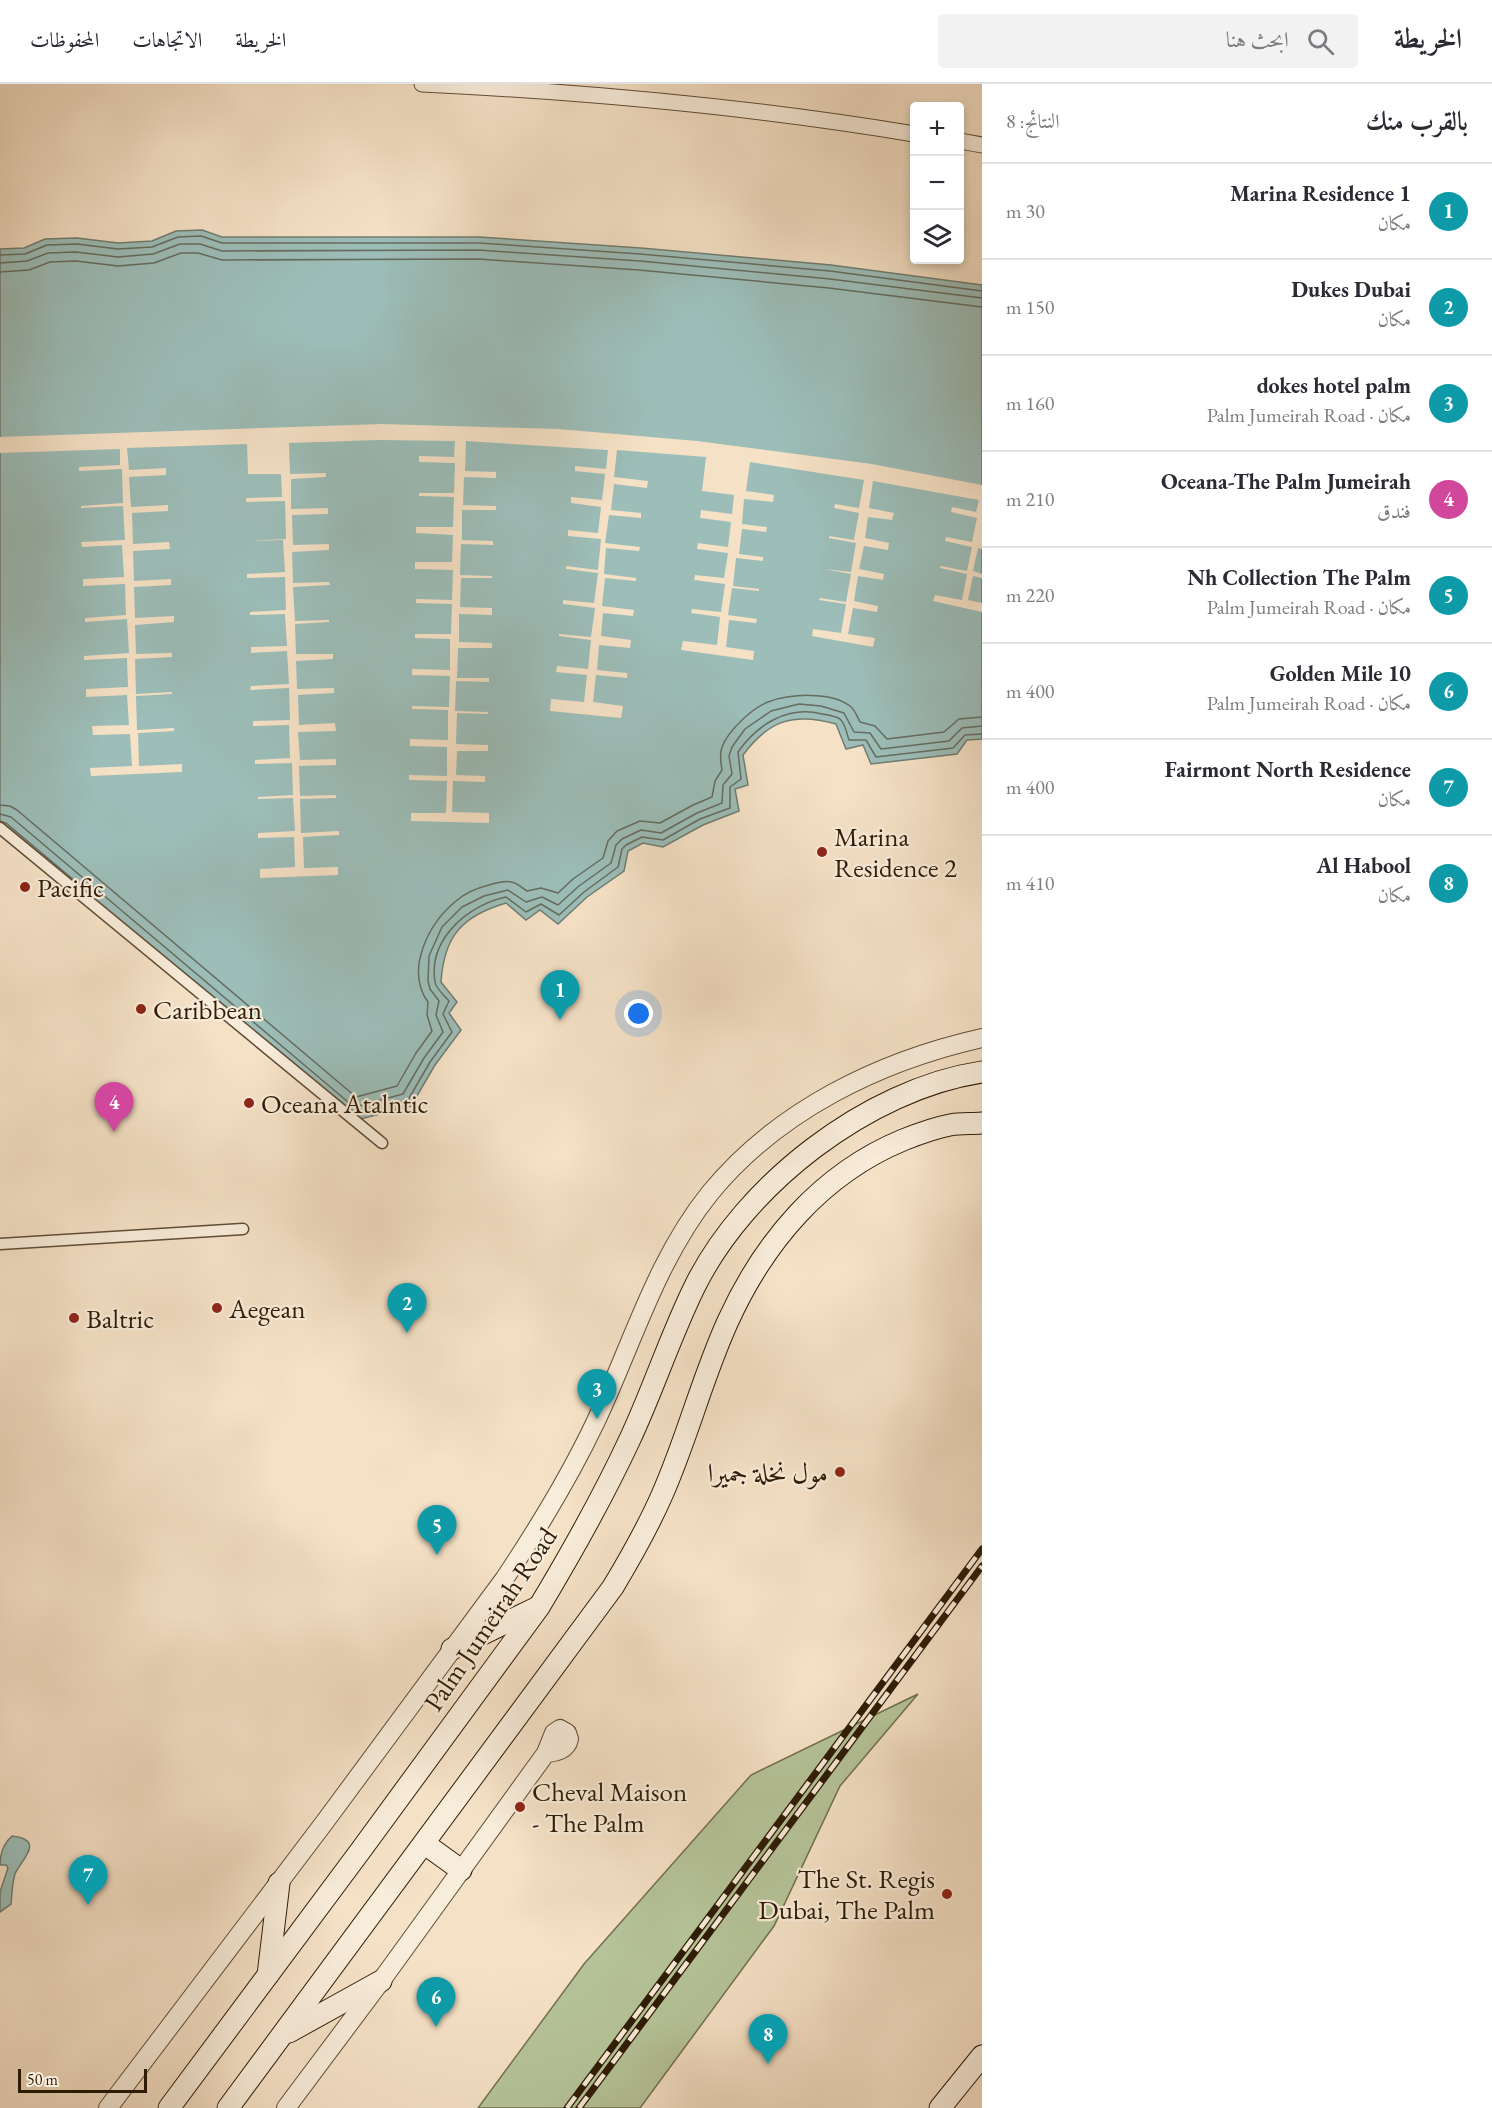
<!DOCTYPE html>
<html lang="ar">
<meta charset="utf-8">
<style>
:root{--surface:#fff;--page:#f2f2f3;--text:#2b2b33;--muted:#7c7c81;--line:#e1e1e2;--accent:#db2777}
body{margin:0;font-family:"EB Garamond",Amiri,serif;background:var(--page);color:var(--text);direction:rtl}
.controls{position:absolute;right:18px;top:18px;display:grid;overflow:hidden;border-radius:6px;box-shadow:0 3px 9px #0003}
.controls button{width:54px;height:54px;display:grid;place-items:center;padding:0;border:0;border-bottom:2px solid var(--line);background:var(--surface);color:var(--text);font:30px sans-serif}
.scale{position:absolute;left:18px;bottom:15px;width:129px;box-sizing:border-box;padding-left:6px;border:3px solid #2f1c06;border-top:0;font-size:16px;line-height:21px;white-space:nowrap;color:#2f1c06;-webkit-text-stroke:4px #f8ecda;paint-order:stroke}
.you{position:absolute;left:639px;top:930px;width:21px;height:21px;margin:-15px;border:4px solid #fff;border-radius:50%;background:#1a73e8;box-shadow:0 0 0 9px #1a73e833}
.badge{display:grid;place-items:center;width:39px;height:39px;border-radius:50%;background:var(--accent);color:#fff;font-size:20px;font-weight:700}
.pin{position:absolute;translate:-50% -50px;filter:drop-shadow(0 2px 3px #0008)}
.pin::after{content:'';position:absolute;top:32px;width:21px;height:18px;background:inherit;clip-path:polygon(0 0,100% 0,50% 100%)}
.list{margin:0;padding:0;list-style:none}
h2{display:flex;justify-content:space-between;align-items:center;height:78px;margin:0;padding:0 24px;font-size:26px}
h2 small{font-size:20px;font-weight:400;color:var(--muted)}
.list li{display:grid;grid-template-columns:39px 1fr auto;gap:18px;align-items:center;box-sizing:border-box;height:96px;padding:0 24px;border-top:2px solid var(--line)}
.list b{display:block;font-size:22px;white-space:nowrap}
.list p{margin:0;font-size:20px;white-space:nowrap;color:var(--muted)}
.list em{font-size:20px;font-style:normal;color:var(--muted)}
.icon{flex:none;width:33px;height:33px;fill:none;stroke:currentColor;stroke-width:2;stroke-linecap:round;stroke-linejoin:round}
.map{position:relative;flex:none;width:982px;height:2024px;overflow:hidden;direction:ltr}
header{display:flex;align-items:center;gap:36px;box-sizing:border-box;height:84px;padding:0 30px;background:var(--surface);border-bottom:2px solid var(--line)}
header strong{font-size:28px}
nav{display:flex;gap:33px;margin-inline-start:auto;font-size:21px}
.search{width:420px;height:54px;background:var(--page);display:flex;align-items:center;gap:15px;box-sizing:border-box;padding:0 21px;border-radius:6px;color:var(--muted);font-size:22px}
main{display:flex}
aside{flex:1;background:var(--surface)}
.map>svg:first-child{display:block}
.green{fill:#b6c499;stroke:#727050;stroke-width:1.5}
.water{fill:#9cbdb8;stroke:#707d71;stroke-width:1.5}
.pier{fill:#f5e1c6}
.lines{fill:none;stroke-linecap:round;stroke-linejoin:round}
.shore{stroke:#666c5f;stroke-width:1.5}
.pedestrian-casing{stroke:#604d36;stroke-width:13}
.minor-casing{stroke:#604d36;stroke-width:17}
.tertiary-casing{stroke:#604d36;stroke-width:20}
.secondary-casing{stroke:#2f1c06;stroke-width:23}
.pedestrian{stroke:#f8ecda;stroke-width:10}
.minor{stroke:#f8ecda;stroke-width:15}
.tertiary{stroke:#f8ecda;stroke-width:18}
.secondary{stroke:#f8ecda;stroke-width:21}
.rail-casing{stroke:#2f1c06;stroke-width:7}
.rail{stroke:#f8ecda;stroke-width:4.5;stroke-dasharray:14;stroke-linecap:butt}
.poi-dot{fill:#8f2418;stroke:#f8ecda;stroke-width:2}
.labels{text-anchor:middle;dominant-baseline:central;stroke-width:4.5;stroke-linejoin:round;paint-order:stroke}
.poi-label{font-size:27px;fill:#2f1c06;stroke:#f8ecda;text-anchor:start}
.street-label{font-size:27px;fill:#2f1c06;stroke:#f8ecda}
</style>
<header>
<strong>الخريطة</strong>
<div class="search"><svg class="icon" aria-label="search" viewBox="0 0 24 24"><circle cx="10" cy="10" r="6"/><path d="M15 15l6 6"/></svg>ابحث هنا</div>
<nav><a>الخريطة</a><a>الاتجاهات</a><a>المحفوظات</a></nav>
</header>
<main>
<aside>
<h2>بالقرب منك<small>النتائج: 8</small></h2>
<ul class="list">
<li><span class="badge" style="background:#0f9aa8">1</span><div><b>Marina Residence 1</b><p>مكان</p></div><em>30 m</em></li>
<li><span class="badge" style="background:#0f9aa8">2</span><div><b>Dukes Dubai</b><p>مكان</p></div><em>150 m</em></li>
<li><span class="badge" style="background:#0f9aa8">3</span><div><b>dokes hotel palm</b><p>مكان · Palm Jumeirah Road</p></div><em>160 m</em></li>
<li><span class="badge" style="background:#d1479c">4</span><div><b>Oceana-The Palm Jumeirah</b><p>فندق</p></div><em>210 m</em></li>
<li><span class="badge" style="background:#0f9aa8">5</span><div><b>Nh Collection The Palm</b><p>مكان · Palm Jumeirah Road</p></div><em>220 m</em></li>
<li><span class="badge" style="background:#0f9aa8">6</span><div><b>Golden Mile 10</b><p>مكان · Palm Jumeirah Road</p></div><em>400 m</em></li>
<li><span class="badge" style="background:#0f9aa8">7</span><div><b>Fairmont North Residence</b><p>مكان</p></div><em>400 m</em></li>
<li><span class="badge" style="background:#0f9aa8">8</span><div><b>Al Habool</b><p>مكان</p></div><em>410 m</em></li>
</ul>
</aside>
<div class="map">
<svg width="982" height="2024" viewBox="0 0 982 2024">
<rect width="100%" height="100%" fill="#f5e1c6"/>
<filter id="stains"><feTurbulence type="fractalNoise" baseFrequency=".00333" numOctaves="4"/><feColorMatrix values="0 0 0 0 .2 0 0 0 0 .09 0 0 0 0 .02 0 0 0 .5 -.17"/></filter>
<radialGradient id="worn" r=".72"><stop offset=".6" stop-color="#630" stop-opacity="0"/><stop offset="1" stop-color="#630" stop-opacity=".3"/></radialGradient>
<polygon class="green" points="918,1610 840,1702 774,1842 640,2024 478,2024 584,1880 751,1691"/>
<g class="water">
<path d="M 202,146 L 222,153 L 479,153 L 641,164 L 831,181 L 982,201 L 982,655 L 967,656 L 957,670 L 871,680 L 863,661 L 846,665 L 836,640 C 794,628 769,636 743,671 L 748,701 L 735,705 L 739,727 L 703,741 L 663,763 L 643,759 L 628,767 L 624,787 L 587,813 L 558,840 L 540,826 L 526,836 L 506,819 C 462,832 444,852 441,898 L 457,918 L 449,929 L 461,946 L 435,981 L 411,1022 L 349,1038 L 0,741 L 0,165 L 24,164 L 45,155 L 77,154 L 118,159 L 152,157 L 176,147 Z"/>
<path d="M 12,1752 C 47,1756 20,1777 15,1790 C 12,1800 12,1810 11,1820 L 0,1828 L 0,1808 L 8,1784 L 6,1781 L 0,1781 C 0,1770 3,1760 12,1752 Z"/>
</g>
<polygon class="pier" points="382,340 558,345 697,357 872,380 982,401 982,465 978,464 973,487 982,490 982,494 973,492 968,516 982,519 982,528 933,517 935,511 962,516 967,490 940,484 941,482 967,487 972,463 945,457 946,453 972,458 977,434 951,428 952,423 976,428 979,416 873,397 869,424 894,429 892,436 868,433 865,454 889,459 888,466 864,462 859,485 884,490 883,496 858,492 854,517 878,522 877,528 853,524 848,550 875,554 873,563 812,552 813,545 841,549 846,520 819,516 820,514 846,518 851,490 824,485 851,488 856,459 829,454 829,452 854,456 859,429 834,424 835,420 859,424 864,396 750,378 746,407 774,411 773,418 744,415 742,440 767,443 766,448 742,445 739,470 763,473 763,477 736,474 733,502 759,505 759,507 732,504 728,531 757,535 756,539 729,536 726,563 754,567 753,576 681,566 683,557 717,561 720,533 691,529 692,525 721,528 725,500 694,496 695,491 724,494 728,469 697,465 698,459 728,463 731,438 700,434 701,426 732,430 734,411 702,407 706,373 617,366 614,393 648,397 647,404 614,400 611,426 641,429 641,434 609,431 605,459 640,463 639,467 606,464 604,490 636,494 636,497 605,494 602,522 634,526 633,532 603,529 601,552 631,556 630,564 599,561 597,586 627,589 627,594 596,591 593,618 623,622 621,634 550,627 551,615 584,618 587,591 556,588 557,582 588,585 591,556 559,552 559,550 591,553 595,524 563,520 563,516 594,519 598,489 566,485 566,482 598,486 601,455 568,452 568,446 598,449 601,423 571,419 571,413 602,416 605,390 575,387 575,382 606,385 608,366 466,357 465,387 496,388 496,394 464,393 463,421 496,422 496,426 462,426 462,456 493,457 493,461 461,460 460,491 492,492 492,494 461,494 460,523 492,524 492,531 459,530 459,558 492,559 492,564 458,564 457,594 489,594 489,598 456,597 455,627 488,628 488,630 457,629 456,660 488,661 488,667 457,667 456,691 485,692 485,698 453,697 452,728 489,729 489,739 411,737 411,729 446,729 447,697 409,696 409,691 447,692 447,663 410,662 410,655 448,656 448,626 412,625 412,622 449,623 450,592 412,591 412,585 450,586 450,555 415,554 415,550 451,550 452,520 416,519 416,515 452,516 453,486 415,485 415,478 452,478 453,451 416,449 416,443 453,443 454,413 419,412 419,409 454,409 455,379 419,378 419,372 454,373 455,357 379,356 289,359 290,390 326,389 326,393 291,395 291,425 328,424 328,430 292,431 293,461 329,460 329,466 292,468 293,499 329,498 330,501 293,503 295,537 329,536 329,538 295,540 296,570 333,570 333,575 296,577 297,605 334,604 334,609 298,611 299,641 335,639 336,647 298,648 300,676 336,675 336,681 299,682 300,712 336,711 336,714 300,715 301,749 339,747 339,751 303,753 304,784 338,783 338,791 260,794 260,785 295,783 294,753 258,754 258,749 295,747 293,714 258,715 258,713 293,711 292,679 255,680 255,676 290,674 289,641 253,642 253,637 290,636 289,604 250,606 251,602 289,600 287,567 251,569 251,563 287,562 285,530 250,531 250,528 286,526 285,493 247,494 247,490 285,488 283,456 250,457 286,455 285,417 246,418 246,414 282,413 281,390 248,390 247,360 127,364 129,386 166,384 166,391 129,393 131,423 168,421 168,427 132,429 133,460 169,458 170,465 133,467 134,497 171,495 171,501 134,503 135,534 174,532 174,538 135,541 136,570 172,569 172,573 135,575 136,610 172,608 172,610 136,612 137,646 174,644 174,647 138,649 139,682 182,680 182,688 91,692 90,684 132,682 130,650 93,651 92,642 129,641 127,611 86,613 86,605 128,603 127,574 84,576 84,572 129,569 127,535 85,538 85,534 126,531 125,500 83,502 83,495 124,493 122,461 82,463 81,458 125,456 123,422 81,424 81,422 123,419 122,385 79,387 79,383 120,381 120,365 0,369 0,353"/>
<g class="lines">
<g class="shore">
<polyline points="0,171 25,170 47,161 77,160 118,165 152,163 178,153 201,152 222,159 479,159 640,170 830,187 982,207"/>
<polyline points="0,179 27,177 48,169 76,168 118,173 153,170 180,160 200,160 222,167 478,166 640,177 830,195 982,214"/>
<polyline points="0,188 29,186 50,178 76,177 118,182 154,179 181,169 198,169 222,176 478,175 639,186 829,204 982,223"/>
<path d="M 0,721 L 10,722 L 17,726 L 356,1013 L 397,1002 L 416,969 L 432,947 L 427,931 L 428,918 C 405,886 428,840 456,817 C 465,809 477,804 489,801 C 496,799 504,796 511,798 C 518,799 522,804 527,807 L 541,804 L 558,809 L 573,795 L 603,774 L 608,757 L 617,747 L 640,737 L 660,739 L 693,721 L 712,713 L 715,697 L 722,686 C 721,679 719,671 722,663 C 728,647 752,624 768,618 C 789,610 831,607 850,622 C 855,626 857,632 860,638 L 875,642 L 887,655 L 944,648 L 959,635 L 982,633"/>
<polyline points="0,730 11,733 354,1023 403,1010 424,974 443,948 436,931 439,917 430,905 428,897 429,872 442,843 462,823 484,812 508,806 526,818 542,813 558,821 579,802 611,779 616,761 622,755 641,746 661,749 697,729 722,719 723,701 732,690 729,672 732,663 745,645 771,627 799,620 821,622 844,629 854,648 870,649 881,665 949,657 962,644 982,642"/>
<polyline points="0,737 6,739 75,797"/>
<path d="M 357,1030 L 408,1016 L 430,978 L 452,948 L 443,930 L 449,917 C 445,912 436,905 435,898 C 428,855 468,821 506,813 L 526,828 L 541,820 L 559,831 L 584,808 L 618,783 L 622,765 L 626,761 L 642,753 L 663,756 L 700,735 L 730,724 L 730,703 L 741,695 L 738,668 C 757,641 787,621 822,630 C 827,631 836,632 840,635 C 845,639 847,650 849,656 L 866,656 L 876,673 L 953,664 L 965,651 L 982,650"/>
</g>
<g class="pedestrian-casing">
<g id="pedestrian">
<polyline points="0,744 382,1059"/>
<polyline points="0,1160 243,1145"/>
</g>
</g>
<g class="minor-casing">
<g id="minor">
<path d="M 422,0 C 587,8 752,23 914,50"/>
<polyline points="960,57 982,61"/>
</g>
</g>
<g class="tertiary-casing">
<g id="tertiary">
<path d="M 108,2024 L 324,1739 L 505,1494 C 539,1443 570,1392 596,1337 C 632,1261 656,1176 710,1109 C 778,1026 880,977 982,954"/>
<path d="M 286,2024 L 381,1897 L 546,1669 L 554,1649 L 560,1645 L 567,1649 L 569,1655 C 567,1666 556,1668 546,1669"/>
</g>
</g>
<g class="secondary-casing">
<g id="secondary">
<polyline points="452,1565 536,1524"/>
<polyline points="425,1760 461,1786"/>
<polyline points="268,1891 279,1799"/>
<polyline points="289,1948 381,1897"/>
<path d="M 169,2024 L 361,1766 L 539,1523 C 572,1468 603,1413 630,1355 C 653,1306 670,1253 694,1204 C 744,1101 868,1005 982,988"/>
<path d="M 228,2024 L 613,1503 C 631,1473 648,1443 662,1411 C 687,1355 702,1294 728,1237 C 764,1158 821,1090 903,1056 C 918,1050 934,1044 950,1041 C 960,1039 972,1040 982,1039"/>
<polyline points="940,2024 982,1972"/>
</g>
</g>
<use href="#pedestrian" class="pedestrian"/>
<use href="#minor" class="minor"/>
<use href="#tertiary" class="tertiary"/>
<use href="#secondary" class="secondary"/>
<g class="rail-casing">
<g id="rail">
<polyline points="567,2024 982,1465"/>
<polyline points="579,2024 982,1482"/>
</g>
</g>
<use href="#rail" class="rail"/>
</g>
<g class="poi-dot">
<circle cx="822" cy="768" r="6"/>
<circle cx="25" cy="803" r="6"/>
<circle cx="141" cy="925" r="6"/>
<circle cx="249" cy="1019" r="6"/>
<circle cx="217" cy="1224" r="6"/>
<circle cx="74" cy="1234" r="6"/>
<circle cx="840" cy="1388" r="6"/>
<circle cx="520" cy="1723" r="6"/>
<circle cx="947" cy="1810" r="6"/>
</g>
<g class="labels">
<g class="poi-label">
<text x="834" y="752">Marina<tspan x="834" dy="31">Residence 2</tspan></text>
<text x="37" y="803">Pacific</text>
<text x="153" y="925">Caribbean</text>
<text x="261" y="1019">Oceana Atalntic</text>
<text x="229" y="1224">Aegean</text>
<text x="86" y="1234">Baltric</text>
<text x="828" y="1388" text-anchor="end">مول نخلة جميرا</text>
<text x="532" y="1707">Cheval Maison<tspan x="532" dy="31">- The Palm</tspan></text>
<text x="935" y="1794" text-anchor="end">The St. Regis<tspan x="935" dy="31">Dubai, The Palm</tspan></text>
</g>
<g class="street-label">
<text transform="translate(490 1535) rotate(-56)">Palm Jumeirah Road</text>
</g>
</g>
<rect width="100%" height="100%" filter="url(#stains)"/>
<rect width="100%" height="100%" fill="url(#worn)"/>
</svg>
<div class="controls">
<button>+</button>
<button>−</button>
<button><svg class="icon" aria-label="layers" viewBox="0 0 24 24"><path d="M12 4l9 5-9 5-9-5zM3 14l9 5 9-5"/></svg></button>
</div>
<div class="scale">50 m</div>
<div class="you"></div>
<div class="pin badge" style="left:560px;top:936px;background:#0f9aa8">1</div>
<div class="pin badge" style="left:407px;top:1249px;background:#0f9aa8">2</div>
<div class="pin badge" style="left:597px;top:1335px;background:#0f9aa8">3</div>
<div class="pin badge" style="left:114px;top:1048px;background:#d1479c">4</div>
<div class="pin badge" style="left:437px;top:1471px;background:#0f9aa8">5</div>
<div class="pin badge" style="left:436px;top:1943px;background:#0f9aa8">6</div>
<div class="pin badge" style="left:88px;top:1821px;background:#0f9aa8">7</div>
<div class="pin badge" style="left:768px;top:1980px;background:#0f9aa8">8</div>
</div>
</main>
